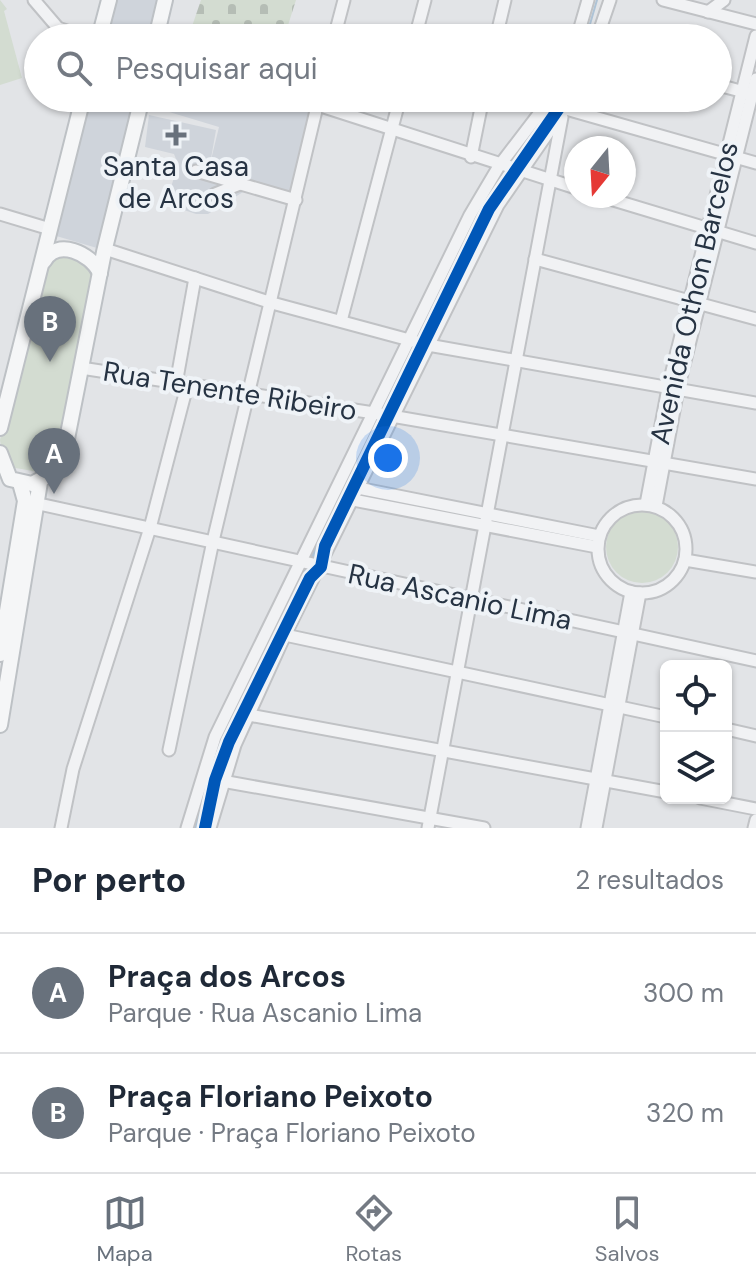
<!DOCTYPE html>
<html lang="pt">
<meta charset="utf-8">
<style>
:root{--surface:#fff;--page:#f2f2f3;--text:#1f2937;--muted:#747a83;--line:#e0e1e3;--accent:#68717c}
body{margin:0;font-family:"DM Sans",sans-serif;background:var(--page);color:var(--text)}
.controls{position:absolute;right:24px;bottom:24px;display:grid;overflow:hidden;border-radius:12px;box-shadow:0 2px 6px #0004}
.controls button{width:72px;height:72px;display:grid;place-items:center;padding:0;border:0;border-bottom:2px solid var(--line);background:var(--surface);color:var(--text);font:40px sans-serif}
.compass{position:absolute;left:564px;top:136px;width:72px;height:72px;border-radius:50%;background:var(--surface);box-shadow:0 2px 6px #0004;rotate:198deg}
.you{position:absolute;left:388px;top:458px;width:28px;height:28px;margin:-20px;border:6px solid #fff;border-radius:50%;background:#1a73e8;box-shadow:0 0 0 12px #1a73e833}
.badge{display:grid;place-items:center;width:52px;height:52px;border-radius:50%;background:var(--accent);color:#fff;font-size:26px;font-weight:700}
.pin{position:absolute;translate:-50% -66px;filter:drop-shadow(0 2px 4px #0008)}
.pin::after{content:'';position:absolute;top:42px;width:28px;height:24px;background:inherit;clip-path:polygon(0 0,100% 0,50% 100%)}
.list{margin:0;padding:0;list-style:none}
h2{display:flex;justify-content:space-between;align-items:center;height:104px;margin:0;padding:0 32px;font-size:34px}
h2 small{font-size:26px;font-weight:400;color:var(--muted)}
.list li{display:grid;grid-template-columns:52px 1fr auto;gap:24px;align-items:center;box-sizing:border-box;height:120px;padding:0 32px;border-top:2px solid var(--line)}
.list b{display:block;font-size:30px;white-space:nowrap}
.list p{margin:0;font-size:26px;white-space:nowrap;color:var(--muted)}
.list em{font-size:26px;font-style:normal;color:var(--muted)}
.icon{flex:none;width:44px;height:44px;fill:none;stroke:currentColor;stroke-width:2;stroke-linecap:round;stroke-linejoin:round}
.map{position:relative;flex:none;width:756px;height:828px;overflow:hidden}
.search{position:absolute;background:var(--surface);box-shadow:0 2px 6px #0004;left:24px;right:24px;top:24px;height:88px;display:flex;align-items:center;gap:20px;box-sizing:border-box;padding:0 28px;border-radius:44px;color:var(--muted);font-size:30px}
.sheet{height:344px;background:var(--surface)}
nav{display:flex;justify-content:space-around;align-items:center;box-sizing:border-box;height:112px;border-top:2px solid var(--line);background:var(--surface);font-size:22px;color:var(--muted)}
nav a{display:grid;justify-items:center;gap:4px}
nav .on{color:var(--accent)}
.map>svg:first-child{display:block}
.built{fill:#cfd4db}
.cemetery{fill:url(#cemetery-stones)}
.park{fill:#d3dcd1}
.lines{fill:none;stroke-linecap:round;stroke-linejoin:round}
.stream{stroke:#aec3d6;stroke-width:2}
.river{stroke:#aec3d6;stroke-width:14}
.minor-casing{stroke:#c0c2c5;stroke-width:15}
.major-casing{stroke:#bdc1c5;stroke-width:18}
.minor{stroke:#f1f2f4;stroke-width:11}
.major{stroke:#f5f6f7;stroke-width:14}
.cycleway-casing{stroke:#eff3f7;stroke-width:17}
.cycleway{stroke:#0057b8;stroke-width:12}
.poi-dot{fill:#68717c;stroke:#eff3f7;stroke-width:3}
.labels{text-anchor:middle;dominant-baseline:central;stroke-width:8;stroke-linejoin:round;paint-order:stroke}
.poi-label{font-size:28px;fill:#263343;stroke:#eff3f7}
.street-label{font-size:28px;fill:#263343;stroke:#eff3f7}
</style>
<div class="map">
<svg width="756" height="828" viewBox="0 0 756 828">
<defs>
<pattern id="cemetery-stones" width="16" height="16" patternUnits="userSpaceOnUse" patternTransform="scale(2)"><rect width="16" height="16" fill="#d3dcd1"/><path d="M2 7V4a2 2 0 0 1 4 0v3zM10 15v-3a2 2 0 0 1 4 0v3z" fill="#b5bdb5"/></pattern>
</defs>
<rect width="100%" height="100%" fill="#e2e4e7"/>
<g class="built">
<polygon points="114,0 162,0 153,38 105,38"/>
<polygon points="89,98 137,98 97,248 53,235"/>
<polygon points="148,98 280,98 315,109 291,196 220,176 221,169 209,165 207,174 292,204 243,192 208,214 196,214 166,204 178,164 174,154 145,147 149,115 216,130 210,164 219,127 146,105"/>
</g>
<polygon class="cemetery" points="201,0 296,0 284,38 188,38"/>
<g class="park">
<polygon points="0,0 7,9 4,11 22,78 0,85"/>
<polygon points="55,251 94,264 64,453 50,474 4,466 0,440 44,263"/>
<circle cx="642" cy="547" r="36"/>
</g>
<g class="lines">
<g class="stream">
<polyline points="586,38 597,0"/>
<polyline points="517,162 563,98"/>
<polyline points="421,336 489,200 503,180"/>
</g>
<g class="river">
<polyline points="386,410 414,350"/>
<polyline points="316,557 378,428"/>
<polyline points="198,828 224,746 307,574"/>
</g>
<g class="minor-casing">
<g id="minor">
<polyline points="34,0 58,28 88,38"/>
<polyline points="663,0 756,24"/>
<polyline points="708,12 724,0"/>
<polyline points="334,38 344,0"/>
<polyline points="415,38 425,0"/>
<polyline points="496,38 505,0"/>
<polyline points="577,38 588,0"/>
<polyline points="597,38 610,0"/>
<polyline points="718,85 748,93"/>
<polyline points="296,98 576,188"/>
<polyline points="566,109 756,163"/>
<polyline points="471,157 483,98"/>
<polyline points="196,171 296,200"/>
<polyline points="215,194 240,184"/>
<polyline points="600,196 756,243"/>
<polyline points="0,214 50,229"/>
<polyline points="105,249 272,303 428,345 756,403"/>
<polyline points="535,259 756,319"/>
<polyline points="341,321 400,98"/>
<polyline points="81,368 374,413 756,479"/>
<polyline points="176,384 195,278"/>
<polyline points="358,488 599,536"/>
<polyline points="353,500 597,547"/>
<polyline points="30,502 756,661"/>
<polyline points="646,504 669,383 756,36"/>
<circle cx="642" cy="549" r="44"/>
<polyline points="656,506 678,389 756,79"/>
<polyline points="685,560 756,572"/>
<polyline points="285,635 666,717"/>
<polyline points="249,715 666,792"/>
<polyline points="726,729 756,736"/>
<polyline points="169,750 213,541 319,98"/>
<polyline points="222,781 484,828"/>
<polyline points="700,798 756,809"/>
<polyline points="61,828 73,769 150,528 187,386"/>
<polyline points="187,828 215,737 470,215 499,166 551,98"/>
<polyline points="210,828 235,745 285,635 498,205 572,98"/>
<polyline points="428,828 562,117"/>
<polyline points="587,828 631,592"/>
<polyline points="596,828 640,593"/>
<polyline points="754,828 756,820"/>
</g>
</g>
<g class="major-casing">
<g id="major">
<polyline points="99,38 109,0"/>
<polyline points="156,38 165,0"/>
<path d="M 44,261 C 57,238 91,253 100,273"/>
<polyline points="0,428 83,98"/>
<polyline points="0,453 10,479 32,484 51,474 64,454 104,252 142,98"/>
<polyline points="0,654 25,501 20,483"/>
<polyline points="0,725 40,482"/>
</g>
</g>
<use href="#minor" class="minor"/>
<use href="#major" class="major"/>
<g class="cycleway-casing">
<polyline id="cycleway" points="205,828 215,780 229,742 310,578 321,567 325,546 489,209 566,98"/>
</g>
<use href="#cycleway" class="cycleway"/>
</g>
<path class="poi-dot" d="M172 123h8v8h8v8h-8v8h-8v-8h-8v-8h8z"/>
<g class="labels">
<g class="poi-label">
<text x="176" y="166">Santa Casa<tspan x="176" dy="32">de Arcos</tspan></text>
</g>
<g class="street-label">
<text transform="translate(694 293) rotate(-77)">Avenida Othon Barcelos</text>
<text transform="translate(230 391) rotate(9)">Rua Tenente Ribeiro</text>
<text transform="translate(460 597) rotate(12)">Rua Ascanio Lima</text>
</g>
</g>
</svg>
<div class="controls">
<button><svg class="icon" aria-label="locate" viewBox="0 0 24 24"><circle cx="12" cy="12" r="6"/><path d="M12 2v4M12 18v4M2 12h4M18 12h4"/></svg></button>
<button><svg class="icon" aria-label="layers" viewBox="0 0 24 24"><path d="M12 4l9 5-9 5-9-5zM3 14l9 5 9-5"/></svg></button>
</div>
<svg class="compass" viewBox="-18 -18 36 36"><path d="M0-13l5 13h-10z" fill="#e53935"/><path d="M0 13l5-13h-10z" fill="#747a83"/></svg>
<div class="you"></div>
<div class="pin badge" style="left:54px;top:494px">A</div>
<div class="pin badge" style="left:50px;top:362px">B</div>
<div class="search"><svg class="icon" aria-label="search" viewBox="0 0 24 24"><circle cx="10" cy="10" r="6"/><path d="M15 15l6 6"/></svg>Pesquisar aqui</div>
</div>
<section class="sheet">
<h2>Por perto<small>2 resultados</small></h2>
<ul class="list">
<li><span class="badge">A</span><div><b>Praça dos Arcos</b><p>Parque · Rua Ascanio Lima</p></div><em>300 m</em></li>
<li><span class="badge">B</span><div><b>Praça Floriano Peixoto</b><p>Parque · Praça Floriano Peixoto</p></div><em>320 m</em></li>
</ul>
</section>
<nav>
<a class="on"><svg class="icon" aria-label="map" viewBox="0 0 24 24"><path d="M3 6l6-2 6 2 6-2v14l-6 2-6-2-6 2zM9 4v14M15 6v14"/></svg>Mapa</a>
<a><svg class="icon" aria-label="directions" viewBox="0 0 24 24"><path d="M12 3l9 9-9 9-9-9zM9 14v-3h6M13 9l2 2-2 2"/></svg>Rotas</a>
<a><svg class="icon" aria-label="saved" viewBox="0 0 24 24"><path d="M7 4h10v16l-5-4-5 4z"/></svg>Salvos</a>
</nav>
